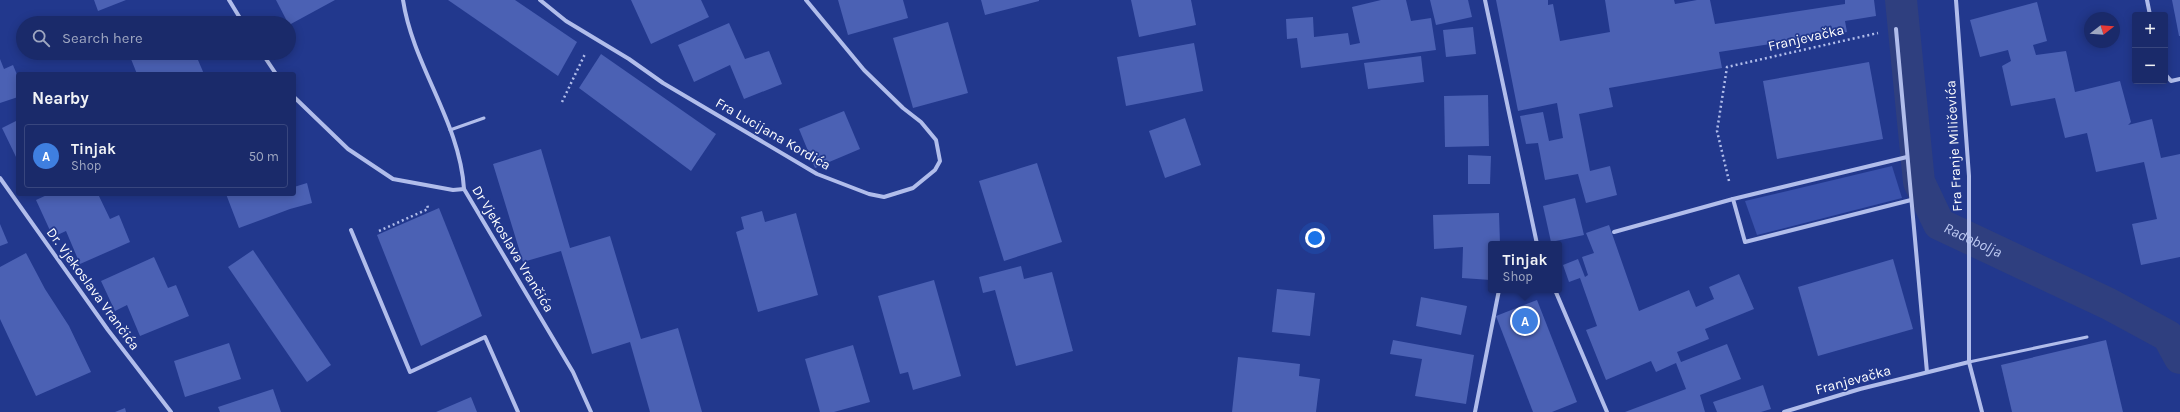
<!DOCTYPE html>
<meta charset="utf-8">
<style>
:root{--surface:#1a2a6a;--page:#233270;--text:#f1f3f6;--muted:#9fa7c1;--line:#38467e;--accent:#ea580c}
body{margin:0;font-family:Karla,sans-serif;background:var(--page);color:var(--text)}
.controls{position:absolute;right:12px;top:12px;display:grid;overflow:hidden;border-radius:4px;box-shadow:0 2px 10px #0003}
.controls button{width:36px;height:36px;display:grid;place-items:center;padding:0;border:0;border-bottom:1px solid var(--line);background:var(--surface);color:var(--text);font:20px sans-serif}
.compass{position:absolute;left:2084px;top:12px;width:36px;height:36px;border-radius:50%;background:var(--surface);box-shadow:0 2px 10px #0003;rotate:73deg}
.you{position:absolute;left:1315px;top:238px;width:14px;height:14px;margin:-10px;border:3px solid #fff;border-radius:50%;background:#1a73e8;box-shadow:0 0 0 6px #1a73e833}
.badge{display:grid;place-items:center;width:26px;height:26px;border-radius:50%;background:var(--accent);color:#fff;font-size:13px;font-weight:700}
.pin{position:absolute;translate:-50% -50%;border:2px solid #fff;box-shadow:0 1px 4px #0006}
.popup{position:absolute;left:1488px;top:241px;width:74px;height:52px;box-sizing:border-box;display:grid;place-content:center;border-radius:4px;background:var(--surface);filter:drop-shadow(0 1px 3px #0005);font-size:13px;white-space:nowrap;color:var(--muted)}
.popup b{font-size:15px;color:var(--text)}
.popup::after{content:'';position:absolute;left:50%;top:100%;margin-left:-8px;border:8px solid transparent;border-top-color:var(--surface)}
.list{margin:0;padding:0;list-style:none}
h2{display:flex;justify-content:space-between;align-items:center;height:52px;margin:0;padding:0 16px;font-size:17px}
h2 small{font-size:13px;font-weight:400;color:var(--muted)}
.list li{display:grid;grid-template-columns:26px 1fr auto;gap:12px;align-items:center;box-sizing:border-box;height:64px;margin:0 8px 8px;padding:0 8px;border:1px solid var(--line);border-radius:4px}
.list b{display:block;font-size:15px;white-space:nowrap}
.list p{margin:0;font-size:13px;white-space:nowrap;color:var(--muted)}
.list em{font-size:13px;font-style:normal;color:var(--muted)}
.icon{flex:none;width:22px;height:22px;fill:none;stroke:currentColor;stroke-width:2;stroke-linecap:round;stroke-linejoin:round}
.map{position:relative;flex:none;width:2180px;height:412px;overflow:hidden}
.search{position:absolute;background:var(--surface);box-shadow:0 2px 10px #0003;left:16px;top:16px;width:280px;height:44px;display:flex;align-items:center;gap:10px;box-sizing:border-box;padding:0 14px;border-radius:22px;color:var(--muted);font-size:15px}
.panel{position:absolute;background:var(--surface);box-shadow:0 2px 10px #0003;left:16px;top:72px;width:280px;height:124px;border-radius:4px}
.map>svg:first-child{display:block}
.green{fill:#3a52ac}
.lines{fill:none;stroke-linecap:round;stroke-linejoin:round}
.canal{stroke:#2f3f7f;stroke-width:32}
.building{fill:#4b61b4}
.path{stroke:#b1bdeb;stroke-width:2.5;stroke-dasharray:2 3;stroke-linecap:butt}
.service{stroke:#b1bdeb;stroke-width:3}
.minor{stroke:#b1bdeb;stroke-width:4}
.labels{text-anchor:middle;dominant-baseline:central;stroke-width:3.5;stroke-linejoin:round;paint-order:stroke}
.street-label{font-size:14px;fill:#fff;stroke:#22388d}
.water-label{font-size:15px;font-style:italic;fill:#bdc9f2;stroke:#22388d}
</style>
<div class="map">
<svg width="2180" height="412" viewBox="0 0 2180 412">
<rect width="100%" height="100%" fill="#22388d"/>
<polygon class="green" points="1892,166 1902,198 1757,235 1745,201"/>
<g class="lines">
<path class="canal" id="s1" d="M 1901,0 L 1919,182 L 1939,224 L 2109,304 L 2168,336 L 2180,358"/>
</g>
<g class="building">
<polygon points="94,0 126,0 98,11"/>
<polygon points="276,0 335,0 289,25"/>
<polygon points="448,0 515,0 577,42 558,76"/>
<polygon points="631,0 701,0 709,17 651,44"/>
<polygon points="838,0 903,0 908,18 848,35"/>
<polygon points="981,0 1039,0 1039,1 985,15"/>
<polygon points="1131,0 1191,0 1196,25 1139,37"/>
<polygon points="1381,0 1406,0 1411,21 1431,18 1436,50 1301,68 1297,38 1287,39 1286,19 1313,17 1314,37 1348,33 1350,45 1360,43 1352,7"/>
<polygon points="1430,0 1468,0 1472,17 1436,25"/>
<polygon points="1496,0 1548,0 1548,5 1553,4 1560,41 1610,32 1605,0 1674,0 1675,4 1697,0 1710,0 1715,24 1845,4 1845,0 1874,0 1876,16 1845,21 1847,32 1719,52 1722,68 1609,88 1613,107 1579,114 1590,171 1610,166 1617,195 1586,203 1578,174 1545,180 1538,143 1526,144 1520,116 1543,112 1549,141 1563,138 1557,103 1518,111"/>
<polygon points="2172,0 2180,0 2180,36 2179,36"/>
<polygon points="2037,2 2047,41 2033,45 2036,55 2066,51 2075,92 2120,81 2131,122 2128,125 2152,119 2161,158 2180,154 2180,257 2141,265 2132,224 2157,219 2144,162 2096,172 2087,133 2065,138 2055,98 2011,106 2002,66 2011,61 2008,50 1980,57 1970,20"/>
<polygon points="948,22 968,93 913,108 893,38"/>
<polygon points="729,23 745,59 769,51 782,84 744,99 730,65 694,82 678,45"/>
<polygon points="1473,27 1476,54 1446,57 1443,30"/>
<polygon points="1194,43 1203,91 1126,106 1117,57"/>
<polygon points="144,53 195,53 204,74 137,74 131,59"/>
<polygon points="601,54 716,134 691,171 579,88"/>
<polygon points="1421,56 1424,82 1368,89 1364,63"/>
<polygon points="0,59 4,69 13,65 18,77 18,97 0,103"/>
<polygon points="1869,62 1883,139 1777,159 1763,81"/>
<polygon points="1488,95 1489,146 1445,147 1444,96"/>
<polygon points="844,111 860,149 815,168 799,129"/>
<polygon points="1185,118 1201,165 1165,178 1149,131"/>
<polygon points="18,120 18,161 2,128"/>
<polygon points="541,149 570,248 610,236 641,339 678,328 702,412 650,412 630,342 592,354 561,251 523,262 493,164"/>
<polygon points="1468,155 1491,156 1490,184 1468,184"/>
<polygon points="1037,163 1062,242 1004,261 979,181"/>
<polygon points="307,183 312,203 290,209 239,228 226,194 294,194 294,187"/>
<polygon points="49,194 98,194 110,219 119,215 130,242 80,264 66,231 53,237 36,200"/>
<polygon points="1575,198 1584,235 1551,242 1543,206"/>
<polygon points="439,208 482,316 421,346 377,235"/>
<polygon points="762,211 765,222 796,213 818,295 758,312 736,232 744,229 741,217"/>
<polygon points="1499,213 1500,244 1491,244 1491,280 1462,278 1463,247 1434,249 1433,215"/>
<polygon points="0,224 8,243 0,246"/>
<polygon points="1609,225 1639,311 1689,290 1696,307 1714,299 1709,287 1739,274 1754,309 1705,329 1709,339 1677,352 1681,362 1727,344 1741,379 1700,395 1705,412 1625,412 1686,389 1676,363 1656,372 1651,361 1606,380 1586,330 1597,326 1580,278 1569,282 1563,265 1578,259 1585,277 1588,275 1582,257 1594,253 1586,233"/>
<polygon points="253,250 331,365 307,382 228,267"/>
<polygon points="26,253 45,289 69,326 91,372 36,396 0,319 0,267"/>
<polygon points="154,257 168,288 176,285 189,316 140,336 127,305 115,311 101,281"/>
<polygon points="1893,259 1913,329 1818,356 1798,287"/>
<polygon points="1021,266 1024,279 1052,272 1073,351 1016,366 995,290 983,293 979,277"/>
<polygon points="934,280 961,376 913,390 908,372 900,374 878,296"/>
<polygon points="1277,289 1315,293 1310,336 1272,332"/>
<polygon points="1421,297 1467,306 1461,335 1416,326"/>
<polygon points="1537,300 1577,402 1552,412 1533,412 1496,316"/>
<polygon points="1393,340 1474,355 1466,404 1415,396 1422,359 1390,354"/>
<polygon points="2106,340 2123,412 2012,412 2001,365"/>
<polygon points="229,343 241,379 185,397 174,361"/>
<polygon points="853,345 870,402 834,412 820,412 805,359"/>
<polygon points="1238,357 1300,364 1299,376 1320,379 1316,412 1232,412"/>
<polygon points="1763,385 1771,409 1761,412 1717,412 1713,402"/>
<polygon points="273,389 281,412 220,412 218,407"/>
<polygon points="471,397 477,412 436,412"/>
<polygon points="125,408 126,412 115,412"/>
</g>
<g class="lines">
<g class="path">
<polyline points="562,102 585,54"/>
<polyline points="1729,181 1717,131 1727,67 1878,33"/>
<polyline points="379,231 428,209 427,203"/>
</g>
<g class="service">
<polyline points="450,130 484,118"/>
<polyline points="1969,362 2087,337"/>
</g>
<g class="minor">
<polyline points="229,0 243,23"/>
<path d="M 403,0 C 413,66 460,122 464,189 L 573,372 L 591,412"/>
<polyline points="540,0 566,21 629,59 663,83 817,174 869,194 884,197 913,188 935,170 940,161 936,140 921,122 903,108 864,70 806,0"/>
<polyline points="1485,0 1537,244"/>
<polyline points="1956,0 1969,176 1969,362 1982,412"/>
<polyline points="2147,0 2150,15"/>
<polyline points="1896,29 1927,372"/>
<polyline points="262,53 276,74"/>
<polyline points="2165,74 2171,81 2180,79"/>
<polyline points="294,97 348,149 393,179 453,190 464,189"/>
<polyline points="1907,157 1733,199 1745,242 1911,200"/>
<polyline points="0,178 108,330 171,412"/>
<polyline points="351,230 410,372 485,337 518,412"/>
<polyline points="1614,232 1733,199"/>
<polyline points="1555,290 1607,412"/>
<polyline points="1475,412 1499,290"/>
<polyline points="1784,412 1860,389 1969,362"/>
</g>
</g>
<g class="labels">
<g class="street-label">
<text transform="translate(1806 38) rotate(-13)">Franjevačka</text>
<text transform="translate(773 134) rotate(30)">Fra Lucijana Kordića</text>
<text transform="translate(1954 146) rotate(-93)">Fra Franje Miličevića</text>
<text transform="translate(513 249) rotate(59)">Dr Vjekoslava Vrančića</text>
<text transform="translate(93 289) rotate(54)">Dr. Vjekoslava Vrančića</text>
<text transform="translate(1853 380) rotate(-15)">Franjevačka</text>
</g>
<g class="water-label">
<text stroke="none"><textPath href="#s1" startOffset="267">Radobolja</textPath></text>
</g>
</g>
</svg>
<div class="controls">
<button>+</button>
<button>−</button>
</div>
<svg class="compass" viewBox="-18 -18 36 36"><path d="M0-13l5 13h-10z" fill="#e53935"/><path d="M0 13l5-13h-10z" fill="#9fa7c1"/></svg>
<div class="you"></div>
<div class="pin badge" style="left:1525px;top:321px;background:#3f7fe0">A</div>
<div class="popup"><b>Tinjak</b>Shop</div>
<div class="search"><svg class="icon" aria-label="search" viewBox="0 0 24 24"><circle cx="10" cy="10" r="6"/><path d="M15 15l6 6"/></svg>Search here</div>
<section class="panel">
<h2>Nearby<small></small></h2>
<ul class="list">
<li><span class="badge" style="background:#3f7fe0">A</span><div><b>Tinjak</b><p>Shop</p></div><em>50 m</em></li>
</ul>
</section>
</div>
